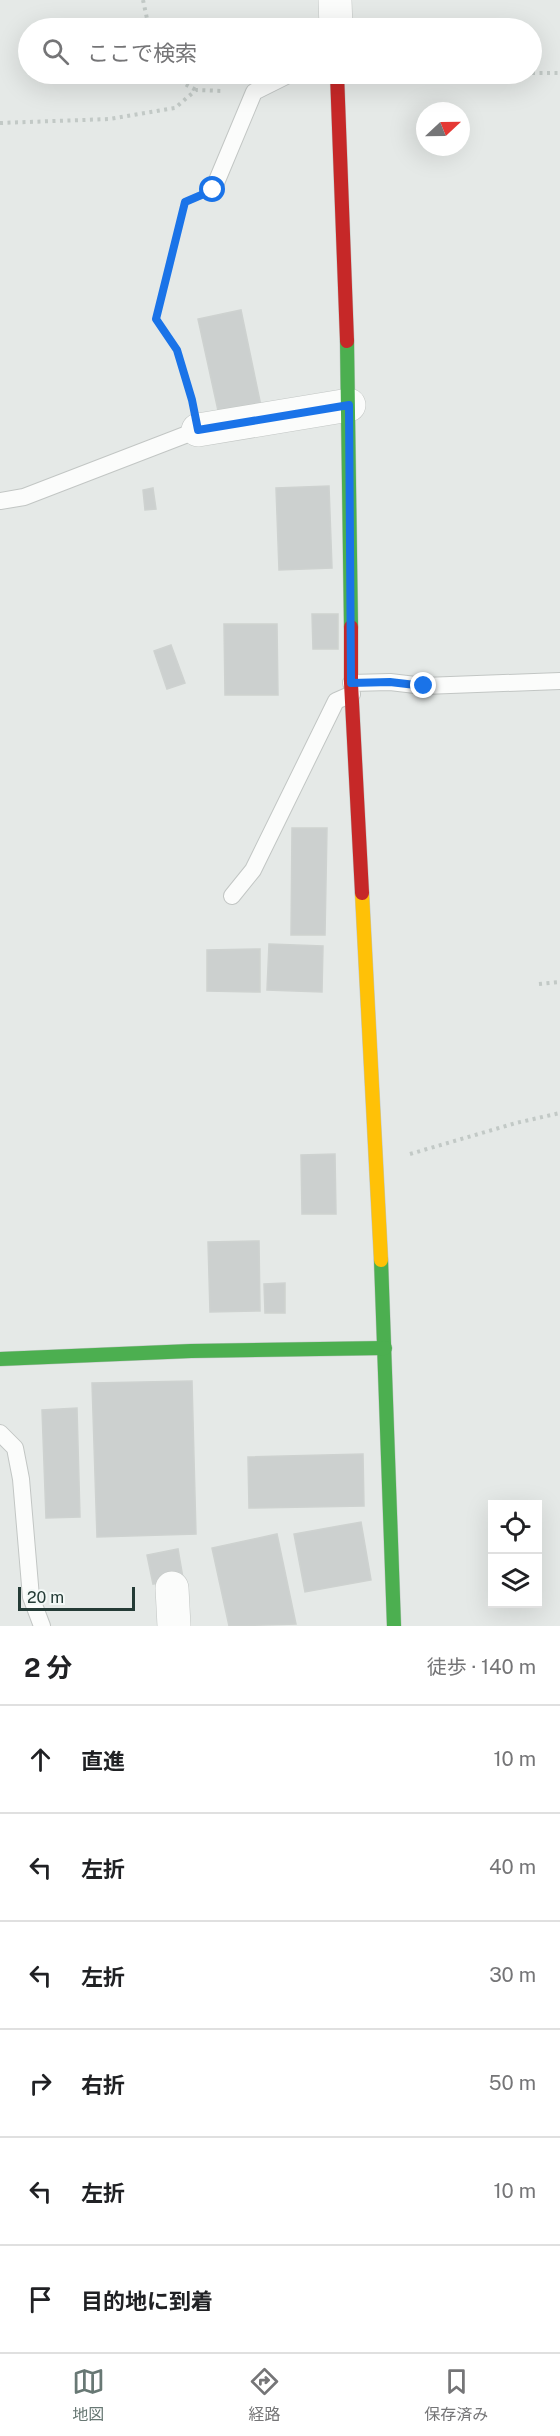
<!DOCTYPE html>
<html lang="ja">
<meta charset="utf-8">
<style>
:root{--surface:#fff;--page:#f2f2f2;--text:#202124;--muted:#757577;--line:#e0e0e0;--accent:#687874}
body{margin:0;font-family:"Public Sans","Noto Sans JP",sans-serif;background:var(--page);color:var(--text)}
.controls{position:absolute;right:18px;bottom:18px;display:grid;overflow:hidden;border-radius:0px;box-shadow:0 6px 24px #0002}
.controls button{width:54px;height:54px;display:grid;place-items:center;padding:0;border:0;border-bottom:2px solid var(--line);background:var(--surface);color:var(--text);font:30px sans-serif}
.compass{position:absolute;left:416px;top:102px;width:54px;height:54px;border-radius:50%;background:var(--surface);box-shadow:0 6px 24px #0002;rotate:68deg}
.scale{position:absolute;left:18px;bottom:15px;width:117px;box-sizing:border-box;padding-left:6px;border:3px solid #243b36;border-top:0;font-size:16px;line-height:21px;white-space:nowrap;color:#243b36;-webkit-text-stroke:4px #f3f8f6;paint-order:stroke}
.stop{position:absolute;width:18px;height:18px;margin:-14px;border:4px solid #1a73e8;border-radius:50%;background:#fff}
.stop.end{background:#1a73e8;border-color:#fff;box-shadow:0 2px 6px #0008}
.list{margin:0;padding:0;list-style:none}
h2{display:flex;justify-content:space-between;align-items:center;height:78px;margin:0;padding:0 24px;font-size:26px}
h2 small{font-size:20px;font-weight:400;color:var(--muted)}
.list li{display:grid;grid-template-columns:39px 1fr auto;gap:18px;align-items:center;box-sizing:border-box;height:108px;padding:0 24px;border-top:2px solid var(--line)}
.list b{display:block;font-size:22px;white-space:nowrap}
.list em{font-size:20px;font-style:normal;color:var(--muted)}
.icon{flex:none;width:33px;height:33px;fill:none;stroke:currentColor;stroke-width:2;stroke-linecap:round;stroke-linejoin:round}
.map{position:relative;flex:none;width:560px;height:1626px;overflow:hidden}
.search{position:absolute;background:var(--surface);box-shadow:0 6px 24px #0002;left:18px;right:18px;top:18px;height:66px;display:flex;align-items:center;gap:15px;box-sizing:border-box;padding:0 21px;border-radius:33px;color:var(--muted);font-size:22px}
.sheet{height:726px;background:var(--surface)}
nav{display:flex;justify-content:space-around;align-items:center;box-sizing:border-box;height:84px;border-top:2px solid var(--line);background:var(--surface);font-size:16px;color:var(--muted)}
nav a{display:grid;justify-items:center;gap:3px}
nav .on{color:var(--accent)}
.map>svg:first-child{display:block}
.building{fill:#ccd0cf;stroke:#ced2d0;stroke-width:1.5}
.lines{fill:none;stroke-linecap:round;stroke-linejoin:round}
.lane-casing{stroke:#c2c6c4;stroke-width:18}
.street-casing{stroke:#c2c6c4;stroke-width:34}
.fast-casing{stroke:#c0c7c4;stroke-width:15}
.slow-casing{stroke:#c0c7c4;stroke-width:15}
.jam-casing{stroke:#c0c7c4;stroke-width:15}
.path{stroke:#c2c9c6;stroke-width:4;stroke-dasharray:3 4.5;stroke-linecap:butt}
.lane{stroke:#fbfcfb;stroke-width:16}
.street{stroke:#fbfcfb;stroke-width:33}
.fast{stroke:#4caf50;stroke-width:14}
.slow{stroke:#ffc107;stroke-width:14}
.jam{stroke:#c62828;stroke-width:14}
.route{stroke:#1a73e8;stroke-width:8}
</style>
<div class="map">
<svg width="560" height="1626" viewBox="0 0 560 1626">
<rect width="100%" height="100%" fill="#e5e9e7"/>
<g class="building">
<polygon points="241,310 261,406 219,415 198,319"/>
<polygon points="329,486 332,568 279,570 276,488"/>
<polygon points="153,488 156,509 145,510 143,490"/>
<polygon points="312,614 338,614 338,649 313,649"/>
<polygon points="224,624 277,624 278,695 225,695"/>
<polygon points="171,645 185,683 167,689 154,651"/>
<polygon points="292,828 327,828 325,935 291,935"/>
<polygon points="269,944 323,946 322,992 267,990"/>
<polygon points="260,949 260,992 207,991 207,950"/>
<polygon points="335,1154 336,1214 302,1214 301,1155"/>
<polygon points="259,1241 260,1311 210,1312 208,1242"/>
<polygon points="285,1283 285,1313 265,1313 264,1284"/>
<polygon points="192,1381 196,1534 97,1537 92,1383"/>
<polygon points="77,1408 80,1517 46,1518 42,1410"/>
<polygon points="363,1454 364,1506 249,1508 248,1457"/>
<polygon points="361,1522 371,1580 305,1592 294,1534"/>
<polygon points="277,1534 296,1624 229,1626 212,1548"/>
<polygon points="178,1549 183,1578 153,1584 147,1555"/>
</g>
<g class="lines">
<g class="lane-casing">
<g id="lane">
<polyline points="213,190 254,92 290,74"/>
<polyline points="0,501 24,497 198,430"/>
<polyline points="351,683 390,682 424,686 560,681"/>
<polyline points="232,896 253,870 336,701 352,694"/>
<polyline points="0,1433 15,1448 21,1479 31,1597 42,1626"/>
</g>
</g>
<g class="street-casing">
<g id="street">
<polyline points="335,0 336,28"/>
<polyline points="198,430 349,405"/>
<polyline points="172,1588 174,1626"/>
</g>
</g>
<g class="fast-casing">
<g id="fast">
<polyline points="347,341 351,627"/>
<polyline points="381,1260 394,1626"/>
<polyline points="0,1359 191,1351 385,1348"/>
</g>
</g>
<g class="slow-casing">
<polyline id="slow" points="362,893 381,1260"/>
</g>
<g class="jam-casing">
<g id="jam">
<polyline points="337,74 347,341"/>
<polyline points="351,627 351,683 362,893"/>
</g>
</g>
<g class="path">
<polyline points="143,0 149,28"/>
<polyline points="532,73 560,73"/>
<polyline points="166,74 196,90"/>
<polyline points="374,74 399,76 527,74"/>
<polyline points="0,123 110,119 175,108 196,90 223,91"/>
<polyline points="188,201 185,203 156,319 177,350 191,396"/>
<polyline points="539,984 560,982"/>
<polyline points="410,1154 516,1123 560,1113"/>
</g>
<use href="#lane" class="lane"/>
<use href="#street" class="street"/>
<use href="#fast" class="fast"/>
<use href="#slow" class="slow"/>
<use href="#jam" class="jam"/>
</g>
<g class="lines">
<polyline class="route" points="213,190 185,202 156,319 177,350 192,400 198,430 349,405 351,683 390,682 424,686"/>
</g>
</svg>
<div class="controls">
<button><svg class="icon" aria-label="locate" viewBox="0 0 24 24"><circle cx="12" cy="12" r="6"/><path d="M12 2v4M12 18v4M2 12h4M18 12h4"/></svg></button>
<button><svg class="icon" aria-label="layers" viewBox="0 0 24 24"><path d="M12 4l9 5-9 5-9-5zM3 14l9 5 9-5"/></svg></button>
</div>
<svg class="compass" viewBox="-18 -18 36 36"><path d="M0-13l5 13h-10z" fill="#e53935"/><path d="M0 13l5-13h-10z" fill="#757577"/></svg>
<div class="scale">20 m</div>
<div class="stop" style="left:213px;top:190px"></div>
<div class="stop end" style="left:424px;top:686px"></div>
<div class="search"><svg class="icon" aria-label="search" viewBox="0 0 24 24"><circle cx="10" cy="10" r="6"/><path d="M15 15l6 6"/></svg>ここで検索</div>
</div>
<section class="sheet">
<h2>2 分<small>徒歩 · 140 m</small></h2>
<ul class="list">
<li><svg class="icon" aria-label="ahead" viewBox="0 0 24 24"><path d="M12 20V5M6 11l6-6 6 6"/></svg><div><b>直進</b></div><em>10 m</em></li>
<li><svg class="icon" aria-label="left" viewBox="0 0 24 24"><path d="M17 20v-9H6M10 6l-5 5 5 5"/></svg><div><b>左折</b></div><em>40 m</em></li>
<li><svg class="icon" aria-label="left" viewBox="0 0 24 24"><path d="M17 20v-9H6M10 6l-5 5 5 5"/></svg><div><b>左折</b></div><em>30 m</em></li>
<li><svg class="icon" aria-label="right" viewBox="0 0 24 24"><path d="M7 20v-9h11M14 6l5 5-5 5"/></svg><div><b>右折</b></div><em>50 m</em></li>
<li><svg class="icon" aria-label="left" viewBox="0 0 24 24"><path d="M17 20v-9H6M10 6l-5 5 5 5"/></svg><div><b>左折</b></div><em>10 m</em></li>
<li><svg class="icon" aria-label="arrive" viewBox="0 0 24 24"><path d="M6 21V4h12l-3 4 3 4H6"/></svg><div><b>目的地に到着</b></div></li>
</ul>
</section>
<nav>
<a class="on"><svg class="icon" aria-label="map" viewBox="0 0 24 24"><path d="M3 6l6-2 6 2 6-2v14l-6 2-6-2-6 2zM9 4v14M15 6v14"/></svg>地図</a>
<a><svg class="icon" aria-label="directions" viewBox="0 0 24 24"><path d="M12 3l9 9-9 9-9-9zM9 14v-3h6M13 9l2 2-2 2"/></svg>経路</a>
<a><svg class="icon" aria-label="saved" viewBox="0 0 24 24"><path d="M7 4h10v16l-5-4-5 4z"/></svg>保存済み</a>
</nav>
